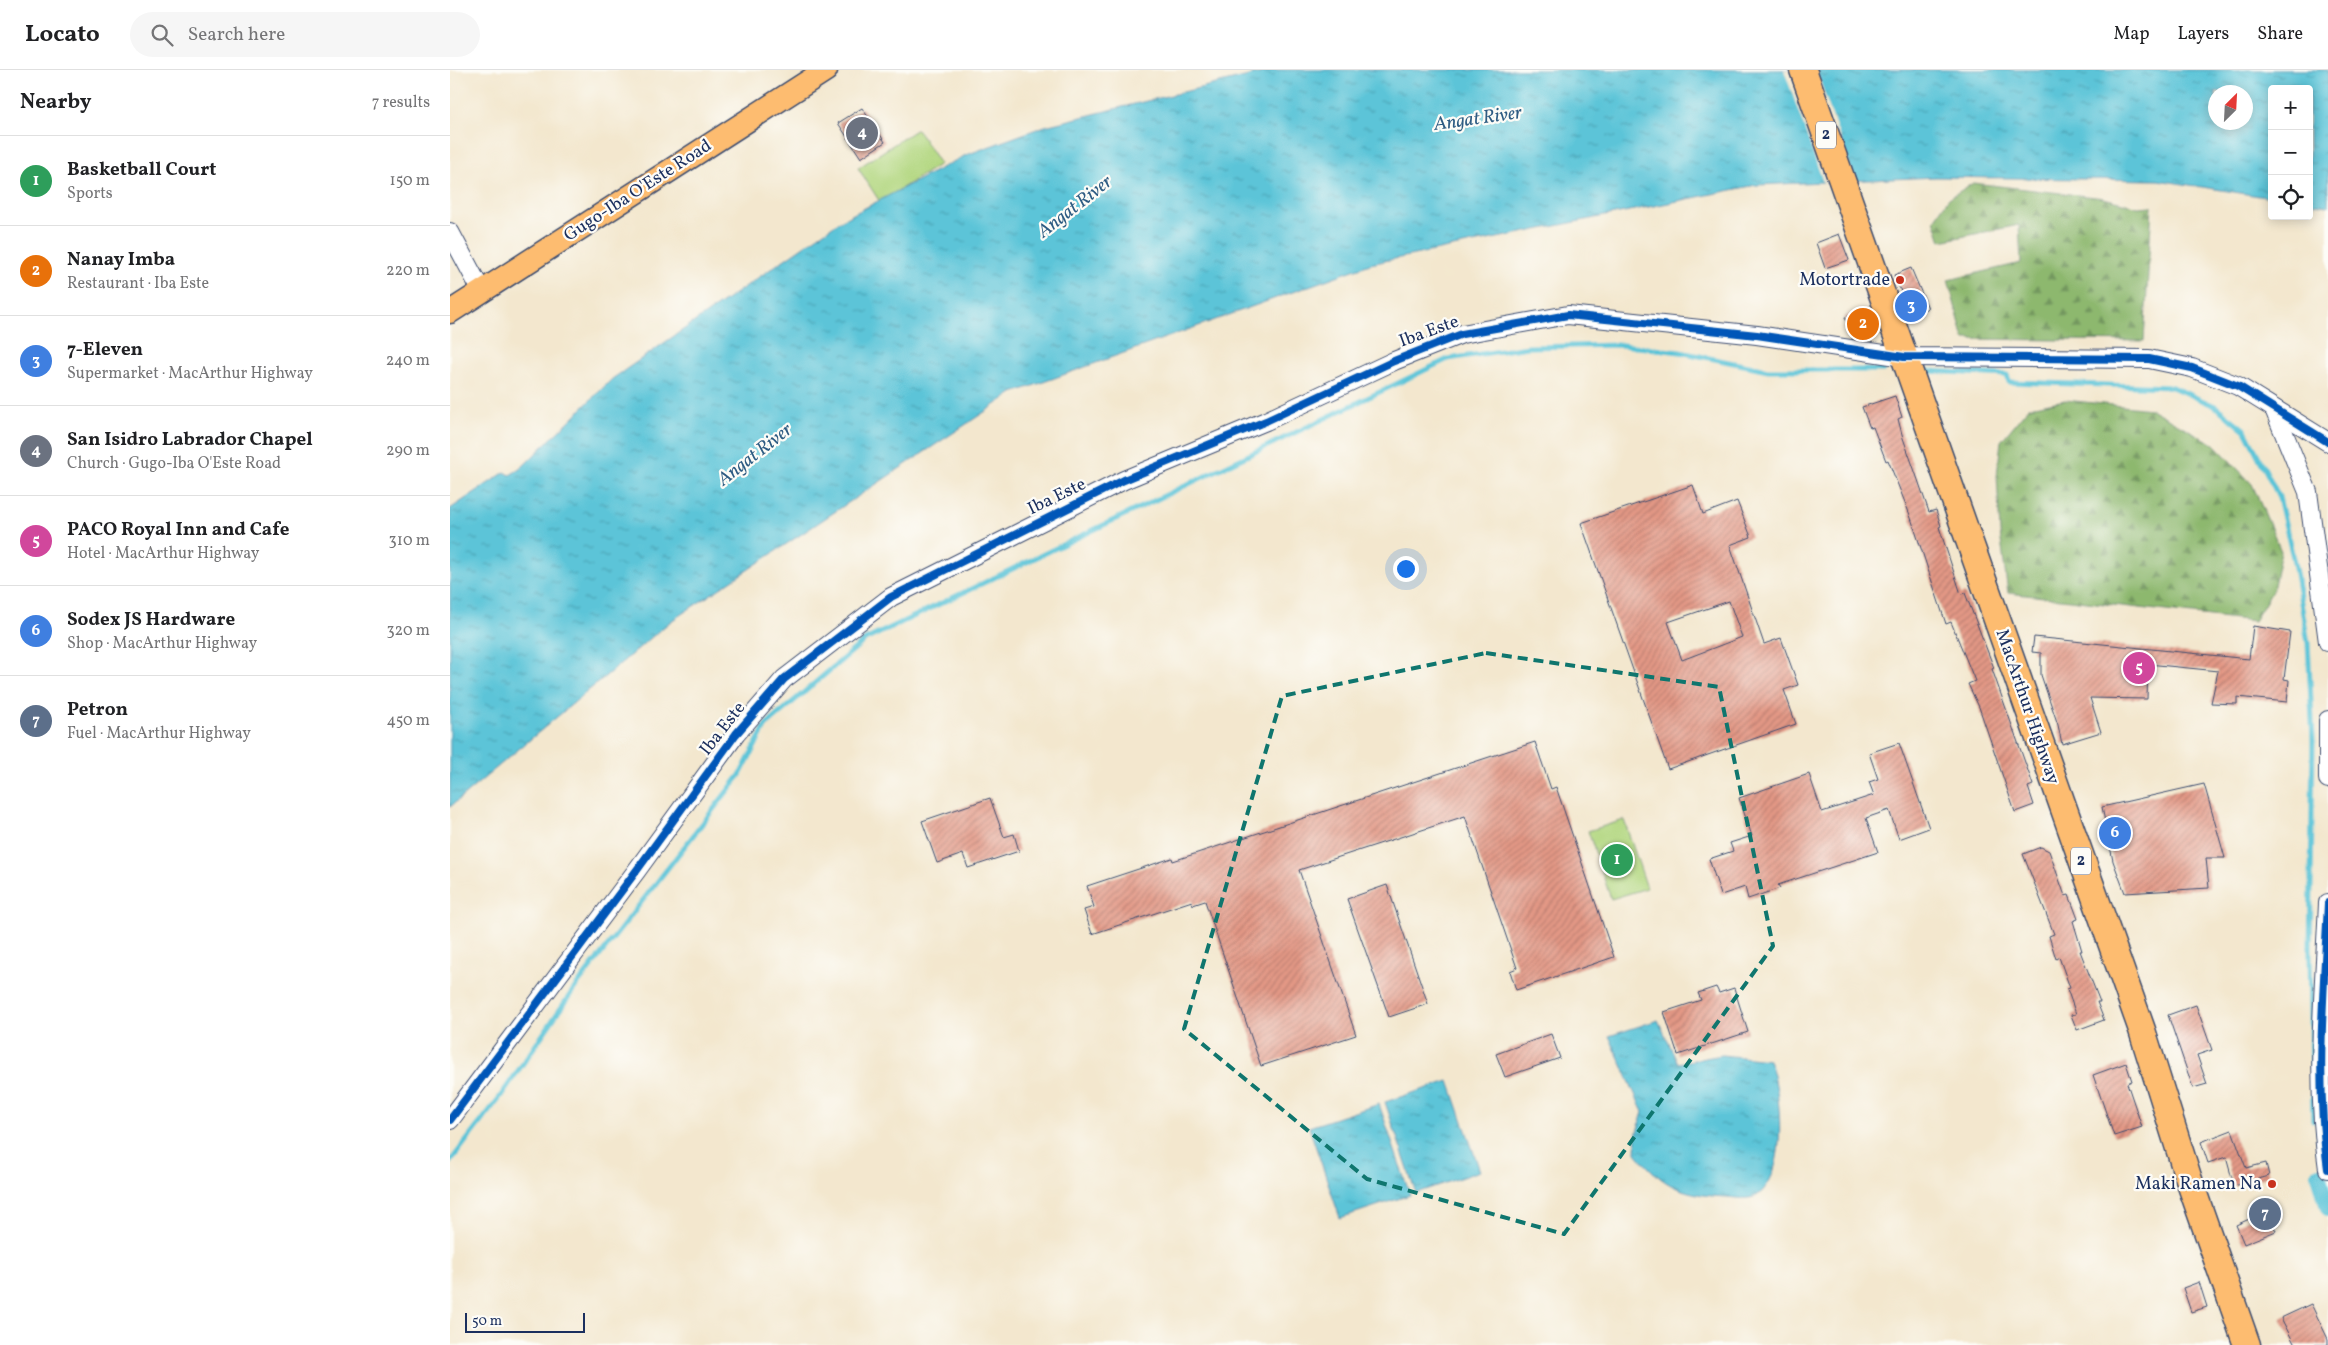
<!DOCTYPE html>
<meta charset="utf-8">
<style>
:root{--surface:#fff;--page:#f6f6f6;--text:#202124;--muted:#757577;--line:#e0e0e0;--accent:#7c3aed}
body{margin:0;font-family:Vollkorn,serif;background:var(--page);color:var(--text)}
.controls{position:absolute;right:15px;top:15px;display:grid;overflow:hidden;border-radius:5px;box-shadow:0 2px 12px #0003}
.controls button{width:45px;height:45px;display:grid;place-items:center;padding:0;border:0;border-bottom:1px solid var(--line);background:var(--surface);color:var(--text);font:25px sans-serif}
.compass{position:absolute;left:1758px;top:15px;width:45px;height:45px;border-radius:50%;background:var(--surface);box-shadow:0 2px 12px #0003;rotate:24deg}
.scale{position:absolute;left:15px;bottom:12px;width:120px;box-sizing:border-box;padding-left:5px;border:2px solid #1b2f5e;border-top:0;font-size:14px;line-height:18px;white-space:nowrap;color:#1b2f5e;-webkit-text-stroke:4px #fdfcf7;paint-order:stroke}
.you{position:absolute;left:955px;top:498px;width:18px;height:18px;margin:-12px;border:4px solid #fff;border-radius:50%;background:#1a73e8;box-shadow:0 0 0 8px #1a73e833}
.badge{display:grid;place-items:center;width:32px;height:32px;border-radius:50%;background:var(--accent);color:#fff;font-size:16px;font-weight:700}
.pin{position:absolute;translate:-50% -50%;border:2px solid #fff;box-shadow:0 1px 5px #0006}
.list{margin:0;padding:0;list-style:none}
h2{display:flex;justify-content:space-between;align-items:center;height:65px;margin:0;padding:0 20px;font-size:21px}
h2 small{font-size:16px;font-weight:400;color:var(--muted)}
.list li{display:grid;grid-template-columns:32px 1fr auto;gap:15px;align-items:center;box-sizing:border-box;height:90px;padding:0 20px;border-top:1px solid var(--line)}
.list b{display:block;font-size:19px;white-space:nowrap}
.list p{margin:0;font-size:16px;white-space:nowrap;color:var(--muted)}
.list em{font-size:16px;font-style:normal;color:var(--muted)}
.icon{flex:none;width:28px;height:28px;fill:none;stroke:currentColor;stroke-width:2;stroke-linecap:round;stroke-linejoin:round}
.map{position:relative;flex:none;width:1878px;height:1275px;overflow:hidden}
header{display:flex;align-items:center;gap:30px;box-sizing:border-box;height:70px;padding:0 25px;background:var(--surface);border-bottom:1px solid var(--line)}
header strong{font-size:24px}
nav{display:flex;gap:28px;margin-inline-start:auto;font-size:18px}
.search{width:350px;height:45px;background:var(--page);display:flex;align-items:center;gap:12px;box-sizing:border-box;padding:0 18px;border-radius:28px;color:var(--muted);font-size:19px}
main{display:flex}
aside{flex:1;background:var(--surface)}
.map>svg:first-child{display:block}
.grass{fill:#b2d780;stroke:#66836f}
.forest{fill:url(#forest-firs);stroke:#547466}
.water{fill:url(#water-ripples);stroke:#3c7a9b;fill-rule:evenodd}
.pier{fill:#f3e7ce}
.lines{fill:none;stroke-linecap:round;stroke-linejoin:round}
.stream{stroke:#5cc4d8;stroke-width:5}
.canal{stroke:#5cc4d8;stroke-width:16}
.building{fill:url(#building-hatch);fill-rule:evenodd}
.minor-casing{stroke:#3b4b6f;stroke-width:20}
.major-casing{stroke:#3b4b6f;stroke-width:25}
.highway-casing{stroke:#3b4b6f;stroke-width:29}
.minor{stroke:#fff;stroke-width:18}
.major{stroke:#fdbc6f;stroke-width:22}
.highway{stroke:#fdbc6f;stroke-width:26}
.cycleway-casing{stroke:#fdfcf7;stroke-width:11}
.cycleway{stroke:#0057b8;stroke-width:8}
.marked{fill:none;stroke:#0f766e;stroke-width:4;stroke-dasharray:10 6;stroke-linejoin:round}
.poi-dot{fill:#c8321e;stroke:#fdfcf7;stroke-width:2}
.labels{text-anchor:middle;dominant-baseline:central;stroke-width:4.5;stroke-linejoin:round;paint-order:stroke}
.shield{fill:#fdfcf7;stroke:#5f6c8c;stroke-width:1}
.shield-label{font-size:16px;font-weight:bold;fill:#1b2f5e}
.street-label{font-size:18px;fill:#1b2f5e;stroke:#fdfcf7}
.poi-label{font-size:18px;fill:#1b2f5e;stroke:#fdfcf7;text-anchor:end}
.water-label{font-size:19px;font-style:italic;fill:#2e5c83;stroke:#fdfcf7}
</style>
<header>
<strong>Locato</strong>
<div class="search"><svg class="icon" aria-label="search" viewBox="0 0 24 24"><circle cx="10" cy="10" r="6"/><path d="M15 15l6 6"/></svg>Search here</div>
<nav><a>Map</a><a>Layers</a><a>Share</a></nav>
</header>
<main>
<aside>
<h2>Nearby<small>7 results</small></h2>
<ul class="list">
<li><span class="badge" style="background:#2e9e5b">1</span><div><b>Basketball Court</b><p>Sports</p></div><em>150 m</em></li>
<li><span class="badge" style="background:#e8710a">2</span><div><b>Nanay Imba</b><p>Restaurant · Iba Este</p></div><em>220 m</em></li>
<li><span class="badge" style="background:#3f7fe0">3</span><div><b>7-Eleven</b><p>Supermarket · MacArthur Highway</p></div><em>240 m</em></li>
<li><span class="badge" style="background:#6b7280">4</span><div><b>San Isidro Labrador Chapel</b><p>Church · Gugo-Iba O'Este Road</p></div><em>290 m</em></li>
<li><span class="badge" style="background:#d1479c">5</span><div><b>PACO Royal Inn and Cafe</b><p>Hotel · MacArthur Highway</p></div><em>310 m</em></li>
<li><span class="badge" style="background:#3f7fe0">6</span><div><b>Sodex JS Hardware</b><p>Shop · MacArthur Highway</p></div><em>320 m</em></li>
<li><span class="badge" style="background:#5c6f8a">7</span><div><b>Petron</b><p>Fuel · MacArthur Highway</p></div><em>450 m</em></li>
</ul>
</aside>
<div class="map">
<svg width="1878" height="1275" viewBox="0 0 1878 1275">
<defs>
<pattern id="forest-firs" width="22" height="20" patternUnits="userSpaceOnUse" patternTransform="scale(1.25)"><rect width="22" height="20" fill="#8db86e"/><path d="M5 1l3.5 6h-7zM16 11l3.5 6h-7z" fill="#72965e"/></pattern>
<pattern id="water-ripples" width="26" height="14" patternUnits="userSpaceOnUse" patternTransform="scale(1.25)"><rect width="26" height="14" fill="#5cc4d8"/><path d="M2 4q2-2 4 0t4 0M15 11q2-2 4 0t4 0" fill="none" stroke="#4ba0b2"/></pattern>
<pattern id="building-hatch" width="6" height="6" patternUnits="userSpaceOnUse" patternTransform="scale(1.25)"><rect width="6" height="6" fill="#e39885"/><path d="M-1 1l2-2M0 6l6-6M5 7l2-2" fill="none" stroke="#b77c70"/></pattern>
</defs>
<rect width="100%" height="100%" fill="#fdfcf7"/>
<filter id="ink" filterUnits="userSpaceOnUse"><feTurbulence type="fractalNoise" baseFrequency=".02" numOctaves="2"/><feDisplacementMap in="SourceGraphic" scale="10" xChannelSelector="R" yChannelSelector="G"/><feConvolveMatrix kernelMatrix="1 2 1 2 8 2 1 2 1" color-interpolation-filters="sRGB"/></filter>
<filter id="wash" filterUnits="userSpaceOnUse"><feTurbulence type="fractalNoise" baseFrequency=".0096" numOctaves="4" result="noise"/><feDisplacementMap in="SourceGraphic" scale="20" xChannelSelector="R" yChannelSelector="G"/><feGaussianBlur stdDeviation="1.12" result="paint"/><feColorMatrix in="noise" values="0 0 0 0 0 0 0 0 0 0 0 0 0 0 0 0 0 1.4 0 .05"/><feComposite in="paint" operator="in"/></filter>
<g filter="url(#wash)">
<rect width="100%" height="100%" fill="#f3e7ce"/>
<g class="grass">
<polygon points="467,59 490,94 430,132 408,98"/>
<polygon points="1174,750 1197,818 1161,829 1138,761"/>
</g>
<g class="forest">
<polygon points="1523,113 1654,128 1688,137 1702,136 1694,271 1514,269 1498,210 1571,193 1569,155 1491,171 1484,150 1499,128"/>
<polygon points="1615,330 1701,339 1764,374 1802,414 1831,481 1823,520 1804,551 1558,523 1550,463 1547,405 1551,371 1579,337"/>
</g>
<g class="water">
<path d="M 823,0 L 1878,0 L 1878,136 L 1859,133 L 1859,19 L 1822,19 L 1822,128 L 1708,110 L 1486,107 L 1306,115 L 920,194 L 563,323 L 221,551 L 0,737 L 0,439 L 55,402 L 60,405 L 71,398 L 162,309 L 390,151 L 516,85 L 595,56 ZM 1766,22 L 1796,22 L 1796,52 L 1766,52 Z"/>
<path d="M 1208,950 L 1228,993 L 1272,985 L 1319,990 C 1332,1020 1338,1104 1308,1125 C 1300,1130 1287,1128 1278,1127 C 1233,1125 1214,1118 1186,1083 L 1187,1062 L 1193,1042 L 1159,966 Z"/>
<polygon points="999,1011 1030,1101 966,1123 935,1032"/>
<polygon points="929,1034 960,1125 890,1148 859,1057"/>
</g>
<polygon class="pier" points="1334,0 1366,0 1406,113 1374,115"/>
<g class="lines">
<g class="stream">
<polyline points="1479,301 1557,305 1559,312 1722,317 1765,336 1795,360 1829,427 1844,492 1858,573 1863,670 1860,885 1863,1051"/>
<polyline points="0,1092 50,1027 124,919 290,705 316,655 415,570 998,289 1078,277 1172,275 1230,282 1318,300 1433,300"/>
</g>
<polyline class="canal" points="1869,1104 1878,1138"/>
</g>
<g id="blocks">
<g class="building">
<polygon points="412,38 435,72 411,88 388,53"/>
<polygon points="1389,164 1399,190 1375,198 1366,173"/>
<polygon points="1461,198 1478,238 1461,245 1444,205"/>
<polygon points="1413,241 1421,263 1403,269 1395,247"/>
<polygon points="1445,326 1452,347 1448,349 1453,368 1468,410 1479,442 1486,440 1491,456 1489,457 1511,524 1515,523 1544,598 1542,599 1583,715 1578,717 1584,735 1565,742 1529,637 1518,614 1525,611 1501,552 1496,554 1460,445 1438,390 1436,391 1423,357 1420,358 1412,337"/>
<path d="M 1243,415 L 1253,444 L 1287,431 L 1301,467 L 1280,475 L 1314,574 L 1331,568 L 1348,615 L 1334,620 L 1346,654 L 1218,699 L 1131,453 ZM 1279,531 L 1292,567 L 1232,590 L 1218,552 Z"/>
<polygon points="1803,556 1840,562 1834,609 1839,610 1837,632 1787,627 1787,634 1761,633 1768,601 1698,594 1697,629 1640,628 1651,662 1612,674 1608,655 1591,605 1591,583 1582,582 1584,567 1799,589"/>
<polygon points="1085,672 1101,719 1106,717 1164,887 1066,920 1060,901 1067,898 1015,746 849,800 906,965 811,996 755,831 743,835 742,831 642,864 634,840 644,837 637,816 722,788 723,791"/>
<polygon points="1449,673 1479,758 1449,769 1439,740 1416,748 1428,782 1328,815 1330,818 1298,829 1295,817 1271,825 1259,789 1283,781 1280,773 1302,766 1289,728 1359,704 1372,742 1424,725 1419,712 1428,709 1419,683"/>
<polygon points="1754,714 1775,788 1756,788 1759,818 1675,823 1663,791 1652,737"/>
<polygon points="540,728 554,767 564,764 569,781 518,798 513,784 487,793 472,751"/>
<polygon points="1591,777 1599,781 1615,826 1619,825 1628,849 1623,851 1632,881 1630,881 1650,932 1647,932 1654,950 1627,960 1621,945 1626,944 1617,919 1620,918 1609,887 1606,889 1599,866 1604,864 1573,784"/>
<polygon points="937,815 978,934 939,947 897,829"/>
<polygon points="1266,917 1269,923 1284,918 1298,962 1228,985 1214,942 1251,930 1248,923"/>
<polygon points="1746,935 1762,980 1747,985 1757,1014 1743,1018 1718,945"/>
<polygon points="1101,964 1110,988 1055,1007 1046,984"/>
<polygon points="1676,993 1682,1011 1677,1013 1692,1057 1664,1066 1643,1005"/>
<polygon points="1782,1060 1796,1098 1816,1093 1819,1106 1784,1116 1776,1087 1758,1093 1751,1072"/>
<polygon points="1817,1141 1826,1161 1794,1174 1786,1155"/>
<polygon points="1749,1212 1757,1237 1741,1242 1733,1218"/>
<polygon points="1861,1234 1878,1269 1878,1275 1845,1275 1831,1248"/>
</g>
</g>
</g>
<g filter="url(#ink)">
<use href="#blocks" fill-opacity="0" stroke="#3b4b6f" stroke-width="1"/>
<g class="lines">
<g class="minor-casing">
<g id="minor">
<polyline points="0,162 32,222"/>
<polyline points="1824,339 1858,422 1878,572"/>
<polyline points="1878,650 1878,709"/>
<path d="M 1878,833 C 1874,921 1865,1012 1878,1099"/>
<polyline points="0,1050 187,800 286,664 334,609 441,527 674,410 816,351 944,291 1012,264 1118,245 1307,265 1454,287 1699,289 1742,298 1788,316 1878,372"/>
</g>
</g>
<g class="major-casing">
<polyline id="major" points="0,242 376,0"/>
</g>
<g class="highway-casing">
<polyline id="highway" points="1353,0 1692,960 1738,1107 1797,1275"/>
</g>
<use href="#minor" class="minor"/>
<use href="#major" class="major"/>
<use href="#highway" class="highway"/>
<g class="cycleway-casing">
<g id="cycleway">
<path d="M 1878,833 C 1874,921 1865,1012 1878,1099"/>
<polyline points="0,1050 187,800 286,664 334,609 441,527 674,410 816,351 944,291 1012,264 1118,245 1307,265 1454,287 1699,289 1742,298 1788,316 1878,372"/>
</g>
</g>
<use href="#cycleway" class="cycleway"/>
</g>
</g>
<path class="marked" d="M 1036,583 L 1269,617 L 1323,876 L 1114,1164 L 917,1109 L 734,959 L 832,626 Z"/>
<g class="poi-dot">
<circle cx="1450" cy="210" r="5"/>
<circle cx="1822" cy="1114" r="5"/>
</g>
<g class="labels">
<g class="shield">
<rect x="1366" y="51.5" width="20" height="27" rx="4"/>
<rect x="1621" y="777.5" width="20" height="27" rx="4"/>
</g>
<g class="shield-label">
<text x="1376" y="65">2</text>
<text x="1631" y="791">2</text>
</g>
<g class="street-label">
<text transform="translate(188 121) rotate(-33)">Gugo-Iba O'Este Road</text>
<text transform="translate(979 262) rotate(-20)">Iba Este</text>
<text transform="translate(607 427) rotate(-26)">Iba Este</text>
<text transform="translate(1577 637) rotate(71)">MacArthur Highway</text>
<text transform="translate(273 659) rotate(-52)">Iba Este</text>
</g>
<g class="poi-label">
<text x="1440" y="210">Motortrade</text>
<text x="1812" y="1114">Maki Ramen Na</text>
</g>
<g class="water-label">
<text transform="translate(1028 49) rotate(-8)">Angat River</text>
<text transform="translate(625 137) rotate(-38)">Angat River</text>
<text transform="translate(305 385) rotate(-38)">Angat River</text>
</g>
</g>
</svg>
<div class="controls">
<button>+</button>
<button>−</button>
<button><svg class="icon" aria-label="locate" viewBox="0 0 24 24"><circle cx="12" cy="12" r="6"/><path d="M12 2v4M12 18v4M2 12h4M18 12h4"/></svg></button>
</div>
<svg class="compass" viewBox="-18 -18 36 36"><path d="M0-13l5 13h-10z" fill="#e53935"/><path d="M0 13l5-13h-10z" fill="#757577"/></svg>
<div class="scale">50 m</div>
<div class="you"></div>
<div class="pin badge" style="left:1167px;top:790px;background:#2e9e5b">1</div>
<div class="pin badge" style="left:1413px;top:254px;background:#e8710a">2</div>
<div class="pin badge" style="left:1461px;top:236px;background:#3f7fe0">3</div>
<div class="pin badge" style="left:412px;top:63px;background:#6b7280">4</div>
<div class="pin badge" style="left:1689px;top:598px;background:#d1479c">5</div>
<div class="pin badge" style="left:1665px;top:763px;background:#3f7fe0">6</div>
<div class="pin badge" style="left:1815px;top:1144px;background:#5c6f8a">7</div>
</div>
</main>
